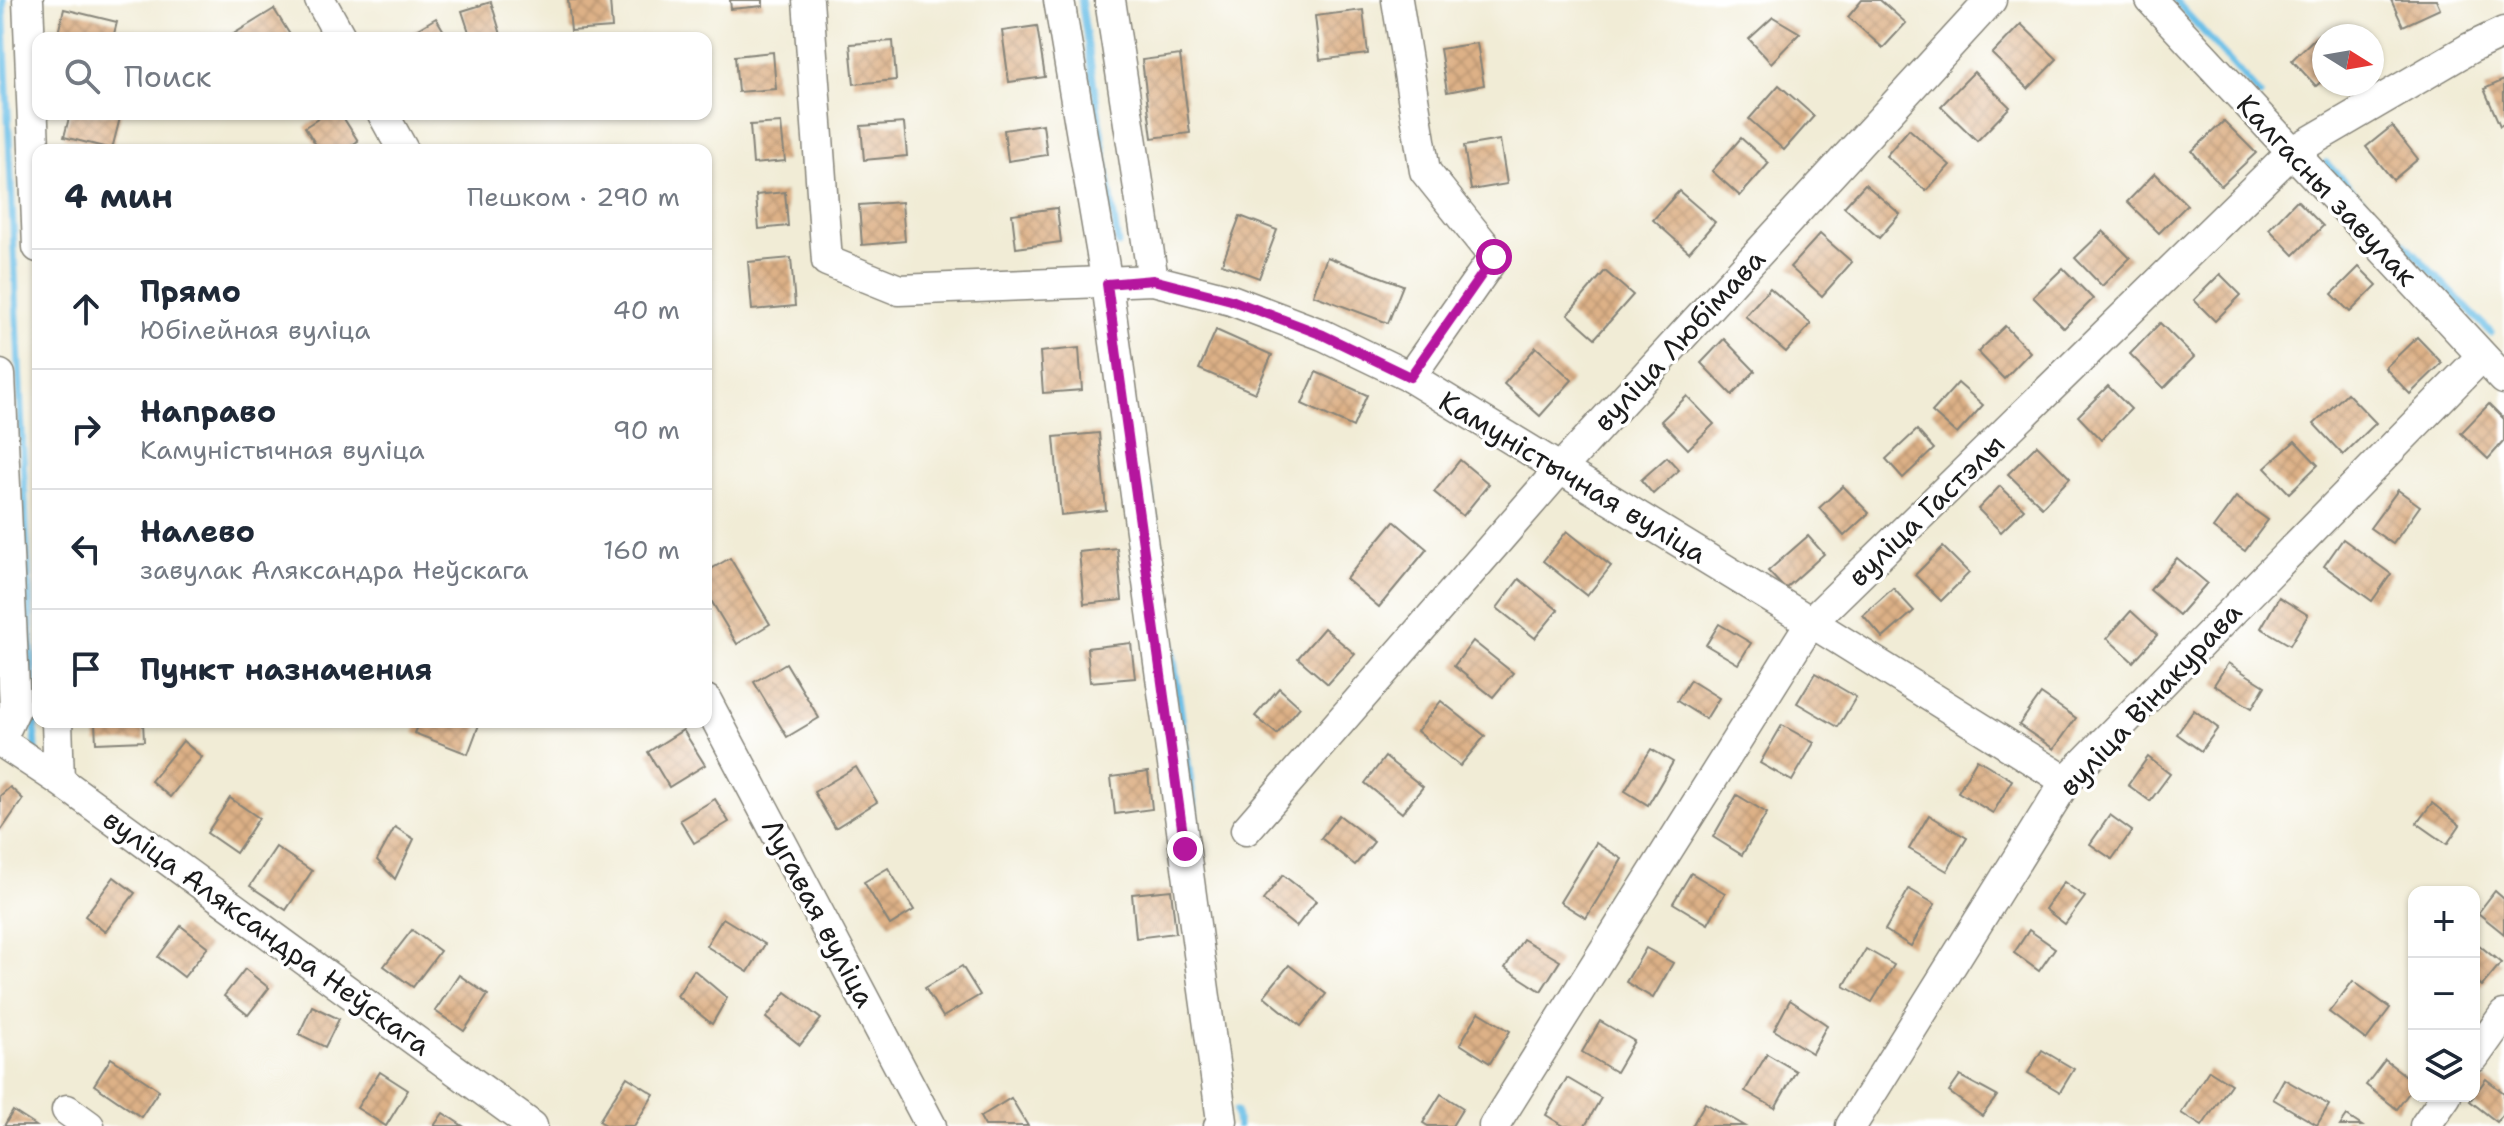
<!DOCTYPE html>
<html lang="ru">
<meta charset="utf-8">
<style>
:root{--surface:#fff;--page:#f6f6f7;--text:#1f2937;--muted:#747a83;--line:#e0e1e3}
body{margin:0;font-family:"Shantell Sans",sans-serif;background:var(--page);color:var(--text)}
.controls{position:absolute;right:24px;bottom:24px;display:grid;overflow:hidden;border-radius:16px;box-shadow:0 2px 6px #0004}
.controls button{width:72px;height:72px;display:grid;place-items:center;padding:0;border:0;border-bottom:2px solid var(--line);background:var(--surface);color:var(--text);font:40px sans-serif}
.compass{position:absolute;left:2312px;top:24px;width:72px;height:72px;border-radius:50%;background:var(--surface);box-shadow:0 2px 6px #0004;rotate:101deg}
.stop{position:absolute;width:24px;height:24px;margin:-18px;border:6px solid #b5179e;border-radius:50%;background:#fff}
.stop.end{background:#b5179e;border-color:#fff;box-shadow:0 2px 8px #0008}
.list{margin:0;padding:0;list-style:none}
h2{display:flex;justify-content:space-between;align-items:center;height:104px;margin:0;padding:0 32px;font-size:34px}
h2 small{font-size:26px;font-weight:400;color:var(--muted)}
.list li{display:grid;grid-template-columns:52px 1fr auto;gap:24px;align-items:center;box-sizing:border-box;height:120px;padding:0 32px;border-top:2px solid var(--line)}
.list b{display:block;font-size:30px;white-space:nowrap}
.list p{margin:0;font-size:26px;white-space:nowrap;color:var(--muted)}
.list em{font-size:26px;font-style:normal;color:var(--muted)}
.icon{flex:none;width:44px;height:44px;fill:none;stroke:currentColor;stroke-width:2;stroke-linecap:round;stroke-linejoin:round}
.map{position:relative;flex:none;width:2504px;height:1126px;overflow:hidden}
.search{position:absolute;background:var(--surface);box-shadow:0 2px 6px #0004;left:32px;top:32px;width:680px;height:88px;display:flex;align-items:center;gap:20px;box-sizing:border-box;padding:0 28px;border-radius:16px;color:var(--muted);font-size:30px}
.panel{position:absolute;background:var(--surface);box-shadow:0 2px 6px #0004;left:32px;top:144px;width:680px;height:584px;border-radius:16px}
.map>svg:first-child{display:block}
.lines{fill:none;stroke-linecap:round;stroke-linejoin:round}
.stream{stroke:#6abfe7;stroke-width:7}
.building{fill:url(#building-cross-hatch)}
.minor-casing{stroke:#868479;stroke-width:33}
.minor{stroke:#fff;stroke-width:30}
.route{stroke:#b5179e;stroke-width:10}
.labels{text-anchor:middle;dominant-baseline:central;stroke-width:7;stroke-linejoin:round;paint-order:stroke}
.street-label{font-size:28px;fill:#1c1c1c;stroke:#fff}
</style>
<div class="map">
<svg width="2504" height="1126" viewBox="0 0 2504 1126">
<defs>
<pattern id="building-cross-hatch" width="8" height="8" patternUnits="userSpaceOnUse" patternTransform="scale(2)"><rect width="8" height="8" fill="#ddb187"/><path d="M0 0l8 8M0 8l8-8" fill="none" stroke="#bd9874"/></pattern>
</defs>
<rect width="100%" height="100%" fill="#fff"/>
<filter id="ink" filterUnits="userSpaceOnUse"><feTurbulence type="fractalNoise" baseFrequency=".0125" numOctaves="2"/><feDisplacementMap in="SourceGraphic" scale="16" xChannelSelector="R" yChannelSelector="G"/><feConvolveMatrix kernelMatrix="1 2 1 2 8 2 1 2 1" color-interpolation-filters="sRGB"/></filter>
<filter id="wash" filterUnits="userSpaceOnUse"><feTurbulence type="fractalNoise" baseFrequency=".006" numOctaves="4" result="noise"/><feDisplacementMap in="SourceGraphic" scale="32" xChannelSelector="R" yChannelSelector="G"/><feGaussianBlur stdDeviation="1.8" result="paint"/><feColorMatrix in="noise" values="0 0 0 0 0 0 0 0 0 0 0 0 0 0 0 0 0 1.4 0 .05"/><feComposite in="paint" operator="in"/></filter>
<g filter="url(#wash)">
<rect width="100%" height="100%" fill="#f1ecd6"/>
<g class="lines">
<g class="stream">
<polyline points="3,0 36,750"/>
<polyline points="1081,0 1118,244"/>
<polyline points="2175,0 2260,95"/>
<polyline points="2326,163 2491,333"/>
<polyline points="1150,487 1198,834"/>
<polyline points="1236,1111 1238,1126"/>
</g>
</g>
<g id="blocks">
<g class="building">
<polygon points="568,0 610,0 612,28 571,31"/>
<polygon points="730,0 763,0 763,6 731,9"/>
<polygon points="1862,0 1880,0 1906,23 1883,48 1848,17"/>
<polygon points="2391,0 2436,0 2440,9 2403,26"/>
<polygon points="491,2 502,38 471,38 462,11"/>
<polygon points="64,9 117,22 113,38 79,38 58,33"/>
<polygon points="274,9 292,38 227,38"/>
<polygon points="1363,10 1368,54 1320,60 1315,16"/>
<polygon points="1773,17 1800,33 1771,63 1749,39"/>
<polygon points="436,18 448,38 408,38 406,36"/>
<polygon points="2021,24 2057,59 2028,89 1992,54"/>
<polygon points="1037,26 1045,77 1009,82 1002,31"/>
<polygon points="2318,35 2324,42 2324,79 2316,86 2292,60"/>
<polygon points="893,41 896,80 854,84 850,44"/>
<polygon points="1477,43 1484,85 1447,92 1440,49"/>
<polygon points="773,52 776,89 738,92 735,56"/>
<polygon points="1180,55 1190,133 1152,138 1142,60"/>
<polygon points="1974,72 2010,107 1977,141 1941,106"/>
<polygon points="2504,80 2504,124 2500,126 2484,89"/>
<polygon points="1779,85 1814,116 1784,150 1749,119"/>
<polygon points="70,114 121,114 112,149 64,137"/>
<polygon points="326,114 341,114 358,141 344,150 319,150 305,127"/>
<polygon points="2224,121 2256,153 2221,186 2192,151"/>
<polygon points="781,123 785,161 753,164 750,125"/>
<polygon points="904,123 907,156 864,160 861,126"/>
<polygon points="1043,124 1047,155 1008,161 1004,130"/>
<polygon points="2392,126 2418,159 2393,180 2366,147"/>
<polygon points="1909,129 1950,165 1926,191 1886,156"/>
<polygon points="1741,138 1769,163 1740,196 1712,171"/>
<polygon points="1500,140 1507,184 1471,190 1464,146"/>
<polygon points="2155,173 2187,205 2159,233 2127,202"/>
<polygon points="1865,184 1900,214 1879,238 1844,207"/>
<polygon points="1679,191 1715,222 1689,252 1653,220"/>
<polygon points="785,192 788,226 759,229 756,195"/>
<polygon points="2297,200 2323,226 2294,255 2269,229"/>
<polygon points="902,202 905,241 862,245 859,205"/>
<polygon points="1057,208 1061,242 1016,248 1012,214"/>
<polygon points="1240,216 1277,230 1259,278 1222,264"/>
<polygon points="2103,231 2130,258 2102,286 2075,258"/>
<polygon points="1820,234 1852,262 1822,296 1790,267"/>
<polygon points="1327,257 1403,285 1388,323 1313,295"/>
<polygon points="791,258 795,306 752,310 748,262"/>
<polygon points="2359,267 2377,285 2350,312 2332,294"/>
<polygon points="2063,268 2093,299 2064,328 2033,297"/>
<polygon points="1605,271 1633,295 1595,338 1568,314"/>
<polygon points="2220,274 2241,295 2215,321 2194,300"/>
<polygon points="1770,288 1811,324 1786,352 1745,316"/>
<polygon points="2160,323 2194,357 2164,388 2130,354"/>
<polygon points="2005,326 2030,352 2004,379 1978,352"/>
<polygon points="1216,330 1272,355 1255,393 1199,369"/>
<polygon points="2417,337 2442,363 2410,394 2385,368"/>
<polygon points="1724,339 1755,371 1732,395 1701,363"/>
<polygon points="1536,347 1572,380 1540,416 1504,384"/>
<polygon points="1079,348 1082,390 1043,393 1040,352"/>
<polygon points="1316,372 1367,395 1353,427 1302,404"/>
<polygon points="1958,383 1983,405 1957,434 1932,412"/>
<polygon points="2108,386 2131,409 2101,440 2078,416"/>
<polygon points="2347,393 2376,423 2343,455 2314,424"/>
<polygon points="1687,396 1714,424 1688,449 1661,421"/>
<polygon points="2489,404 2504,419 2504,441 2488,459 2461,433"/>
<polygon points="1917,430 1934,449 1903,478 1886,459"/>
<polygon points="1099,433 1106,510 1061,515 1054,437"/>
<polygon points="2295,441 2318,465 2289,493 2265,468"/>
<polygon points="2037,445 2070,478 2042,507 2008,474"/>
<polygon points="1667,457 1679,470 1653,494 1641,480"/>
<polygon points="1460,460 1489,484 1463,516 1434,492"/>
<polygon points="1843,486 1869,513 1844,536 1819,508"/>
<polygon points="2000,486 2024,509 2001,532 1978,509"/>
<polygon points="2398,490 2420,506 2393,544 2370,528"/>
<polygon points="2236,497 2268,520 2245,551 2213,528"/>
<polygon points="1394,521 1427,549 1379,607 1346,579"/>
<polygon points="1567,531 1611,566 1587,596 1543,561"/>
<polygon points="1808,536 1824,554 1785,589 1768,571"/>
<polygon points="2343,539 2391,574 2372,601 2324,566"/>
<polygon points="1943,547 1969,573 1941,601 1915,575"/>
<polygon points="1117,548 1122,600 1084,604 1079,552"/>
<polygon points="730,558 770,624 737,644 706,592 706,572"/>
<polygon points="2177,558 2207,583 2179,615 2150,590"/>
<polygon points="1519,579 1558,610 1535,638 1497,608"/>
<polygon points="1893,588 1914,611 1883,638 1863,615"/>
<polygon points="2279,597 2308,615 2290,645 2261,628"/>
<polygon points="2131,611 2157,635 2133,662 2107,638"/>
<polygon points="1719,624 1751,643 1738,664 1706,645"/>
<polygon points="1324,628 1355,654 1328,684 1298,658"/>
<polygon points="1473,641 1513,673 1493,697 1454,666"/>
<polygon points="1131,643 1135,678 1090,682 1087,648"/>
<polygon points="786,663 819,718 787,737 754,682"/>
<polygon points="2228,663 2265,686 2252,708 2214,685"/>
<polygon points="1815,673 1856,697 1838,727 1797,703"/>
<polygon points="1690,680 1719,698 1706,719 1677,701"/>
<polygon points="1279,688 1300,707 1277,734 1255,716"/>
<polygon points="2041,694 2076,718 2054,749 2019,725"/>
<polygon points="1441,701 1485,736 1460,766 1417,731"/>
<polygon points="2194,710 2218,728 2201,751 2177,734"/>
<polygon points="95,722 143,722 144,741 96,743"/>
<polygon points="419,722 480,722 468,754 414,733"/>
<polygon points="1782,725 1814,743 1792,781 1760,763"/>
<polygon points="683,730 705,765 669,787 648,752"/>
<polygon points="183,741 202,757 170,797 151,781"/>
<polygon points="1651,749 1673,762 1648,805 1625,791"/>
<polygon points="1385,757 1423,787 1402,813 1365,783"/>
<polygon points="2148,757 2170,774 2150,801 2128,785"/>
<polygon points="1977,759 2012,780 1993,813 1958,792"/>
<polygon points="856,767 877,802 835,828 814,792"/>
<polygon points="1148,772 1152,809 1115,814 1111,777"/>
<polygon points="10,787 23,799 0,832 0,796"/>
<polygon points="1737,795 1767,813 1742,855 1713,837"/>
<polygon points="230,798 259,818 236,853 207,833"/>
<polygon points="715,799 729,822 694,843 680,820"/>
<polygon points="2432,803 2460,825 2447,844 2417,823"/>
<polygon points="1339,815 1374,842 1355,865 1321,838"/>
<polygon points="1929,815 1967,838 1947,871 1909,849"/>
<polygon points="2110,815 2132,831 2112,859 2090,844"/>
<polygon points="395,827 414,839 395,879 377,860"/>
<polygon points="1596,843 1622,859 1586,918 1560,902"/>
<polygon points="276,847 312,871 286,910 250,886"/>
<polygon points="888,868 914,910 890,925 864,882"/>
<polygon points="1691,873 1725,893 1708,924 1673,903"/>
<polygon points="1283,875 1316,901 1296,927 1263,900"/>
<polygon points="114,877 135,893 105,932 85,916"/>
<polygon points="2064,882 2085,897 2065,924 2045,909"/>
<polygon points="1909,889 1935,904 1911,946 1885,930"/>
<polygon points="1171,890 1176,933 1136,938 1132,894"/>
<polygon points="2495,891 2504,899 2504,934 2478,913"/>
<polygon points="723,918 765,944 748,972 706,946"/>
<polygon points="181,926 208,947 184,977 158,957"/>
<polygon points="412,930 440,951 413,987 384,966"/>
<polygon points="2029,930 2055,948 2039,971 2014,953"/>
<polygon points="1523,939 1560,961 1541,991 1505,968"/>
<polygon points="2474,941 2501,963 2482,986 2474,979"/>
<polygon points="1646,948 1673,963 1653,998 1626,982"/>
<polygon points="1866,949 1894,965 1872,1002 1844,986"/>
<polygon points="1289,965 1326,994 1301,1026 1264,996"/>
<polygon points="962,966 980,995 943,1017 925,988"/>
<polygon points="245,969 269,988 248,1015 224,996"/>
<polygon points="694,970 727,998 712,1024 677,996"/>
<polygon points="459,975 488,995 464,1031 435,1011"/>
<polygon points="2353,981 2390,1008 2366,1040 2329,1012"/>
<polygon points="786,992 821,1019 800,1045 766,1018"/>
<polygon points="1790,1000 1827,1025 1812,1053 1774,1030"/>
<polygon points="312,1006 339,1019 325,1047 299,1034"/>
<polygon points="1479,1012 1510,1031 1490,1063 1460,1044"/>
<polygon points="1600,1021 1634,1041 1616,1072 1582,1052"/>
<polygon points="2042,1050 2074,1069 2060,1092 2028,1073"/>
<polygon points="1767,1054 1796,1071 1775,1108 1745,1091"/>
<polygon points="111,1058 159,1090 141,1117 94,1085"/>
<polygon points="2385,1060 2414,1082 2414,1086 2397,1109 2366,1085"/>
<polygon points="2209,1070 2231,1084 2202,1126 2181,1113"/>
<polygon points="380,1072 408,1090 386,1126 357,1108"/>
<polygon points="1960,1076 1997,1096 1982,1116 1949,1092"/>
<polygon points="627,1077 654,1094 634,1126 608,1126 599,1121"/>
<polygon points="1567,1078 1601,1098 1585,1126 1564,1126 1546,1115"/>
<polygon points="2284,1079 2329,1105 2317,1125 2273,1099"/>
<polygon points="2486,1079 2504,1093 2504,1113 2497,1122 2470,1101"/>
<polygon points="1441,1094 1463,1108 1452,1126 1428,1126 1423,1123"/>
<polygon points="1011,1098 1028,1126 985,1126 980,1117"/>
<polygon points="1705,1103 1745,1126 1692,1126"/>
<polygon points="13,1111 36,1126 4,1126"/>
<polygon points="443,1113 463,1126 434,1126"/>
<polygon points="2347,1116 2362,1126 2340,1126"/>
</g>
</g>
</g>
<g filter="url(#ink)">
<use href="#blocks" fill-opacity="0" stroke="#868479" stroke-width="2"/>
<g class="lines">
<g class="minor-casing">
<g id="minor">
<polyline points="28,0 38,247"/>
<polyline points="320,0 341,38"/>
<polyline points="808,0 827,261 899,290 1153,280 1231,300 1323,335 1410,377 1811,622 2066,781"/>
<polyline points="1059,0 1107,284 1222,1121 1219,1126"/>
<polyline points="1110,0 1153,280"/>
<polyline points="1397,0 1425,171 1494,257 1410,377"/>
<polyline points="2151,0 2504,379"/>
<polyline points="383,114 403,150"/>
<polyline points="0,375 15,709 0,741"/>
<polyline points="706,700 931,1126"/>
<polyline points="57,722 59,780"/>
<polyline points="0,741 59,780 532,1126"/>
<polyline points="1246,830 1560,469 1991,0"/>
<polyline points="2474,1057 2504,1015"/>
<polyline points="67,1110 89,1126"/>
<polyline points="1494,1126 1811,622 2292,152 2470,48 2504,32"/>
<polyline points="1851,1126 2066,781 2481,357"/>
<polyline points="2425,1126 2446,1096"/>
</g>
</g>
<use href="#minor" class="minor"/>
</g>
</g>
<g class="lines" filter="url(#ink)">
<polyline class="route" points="1185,849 1107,284 1153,280 1231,300 1323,335 1410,377 1494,257"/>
</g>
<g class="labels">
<g class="street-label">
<text transform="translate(2327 190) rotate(47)">Калгасны завулак</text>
<text transform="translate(1679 340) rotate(-47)">вуліца Любімава</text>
<text transform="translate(1573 477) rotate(31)">Камуністычная вуліца</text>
<text transform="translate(1926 510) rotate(-44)">вуліца Гастэлы</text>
<text transform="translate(2150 699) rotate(-47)">вуліца Вінакурава</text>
<text transform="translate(819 913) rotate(62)">Лугавая вуліца</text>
<text transform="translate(267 932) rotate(36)">вуліца Аляксандра Неўскага</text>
</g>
</g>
</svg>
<div class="controls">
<button>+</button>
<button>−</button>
<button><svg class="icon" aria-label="layers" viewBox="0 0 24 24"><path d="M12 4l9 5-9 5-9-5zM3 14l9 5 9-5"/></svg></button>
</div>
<svg class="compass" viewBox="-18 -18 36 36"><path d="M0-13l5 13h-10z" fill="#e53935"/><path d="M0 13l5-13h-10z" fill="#747a83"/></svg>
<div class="stop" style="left:1494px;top:257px"></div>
<div class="stop end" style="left:1185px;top:849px"></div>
<div class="search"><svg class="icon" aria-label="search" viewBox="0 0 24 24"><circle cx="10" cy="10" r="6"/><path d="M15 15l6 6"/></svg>Поиск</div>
<section class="panel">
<h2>4 мин<small>Пешком · 290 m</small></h2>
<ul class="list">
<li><svg class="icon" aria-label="ahead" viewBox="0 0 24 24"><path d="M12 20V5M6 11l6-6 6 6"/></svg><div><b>Прямо</b><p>Юбілейная вуліца</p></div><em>40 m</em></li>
<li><svg class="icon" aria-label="right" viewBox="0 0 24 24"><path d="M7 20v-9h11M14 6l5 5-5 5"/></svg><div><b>Направо</b><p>Камуністычная вуліца</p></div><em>90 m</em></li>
<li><svg class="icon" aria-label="left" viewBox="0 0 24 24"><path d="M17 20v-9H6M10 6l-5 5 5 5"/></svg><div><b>Налево</b><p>завулак Аляксандра Неўскага</p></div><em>160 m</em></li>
<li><svg class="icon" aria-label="arrive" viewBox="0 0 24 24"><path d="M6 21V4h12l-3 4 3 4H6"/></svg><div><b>Пункт назначения</b></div></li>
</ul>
</section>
</div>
